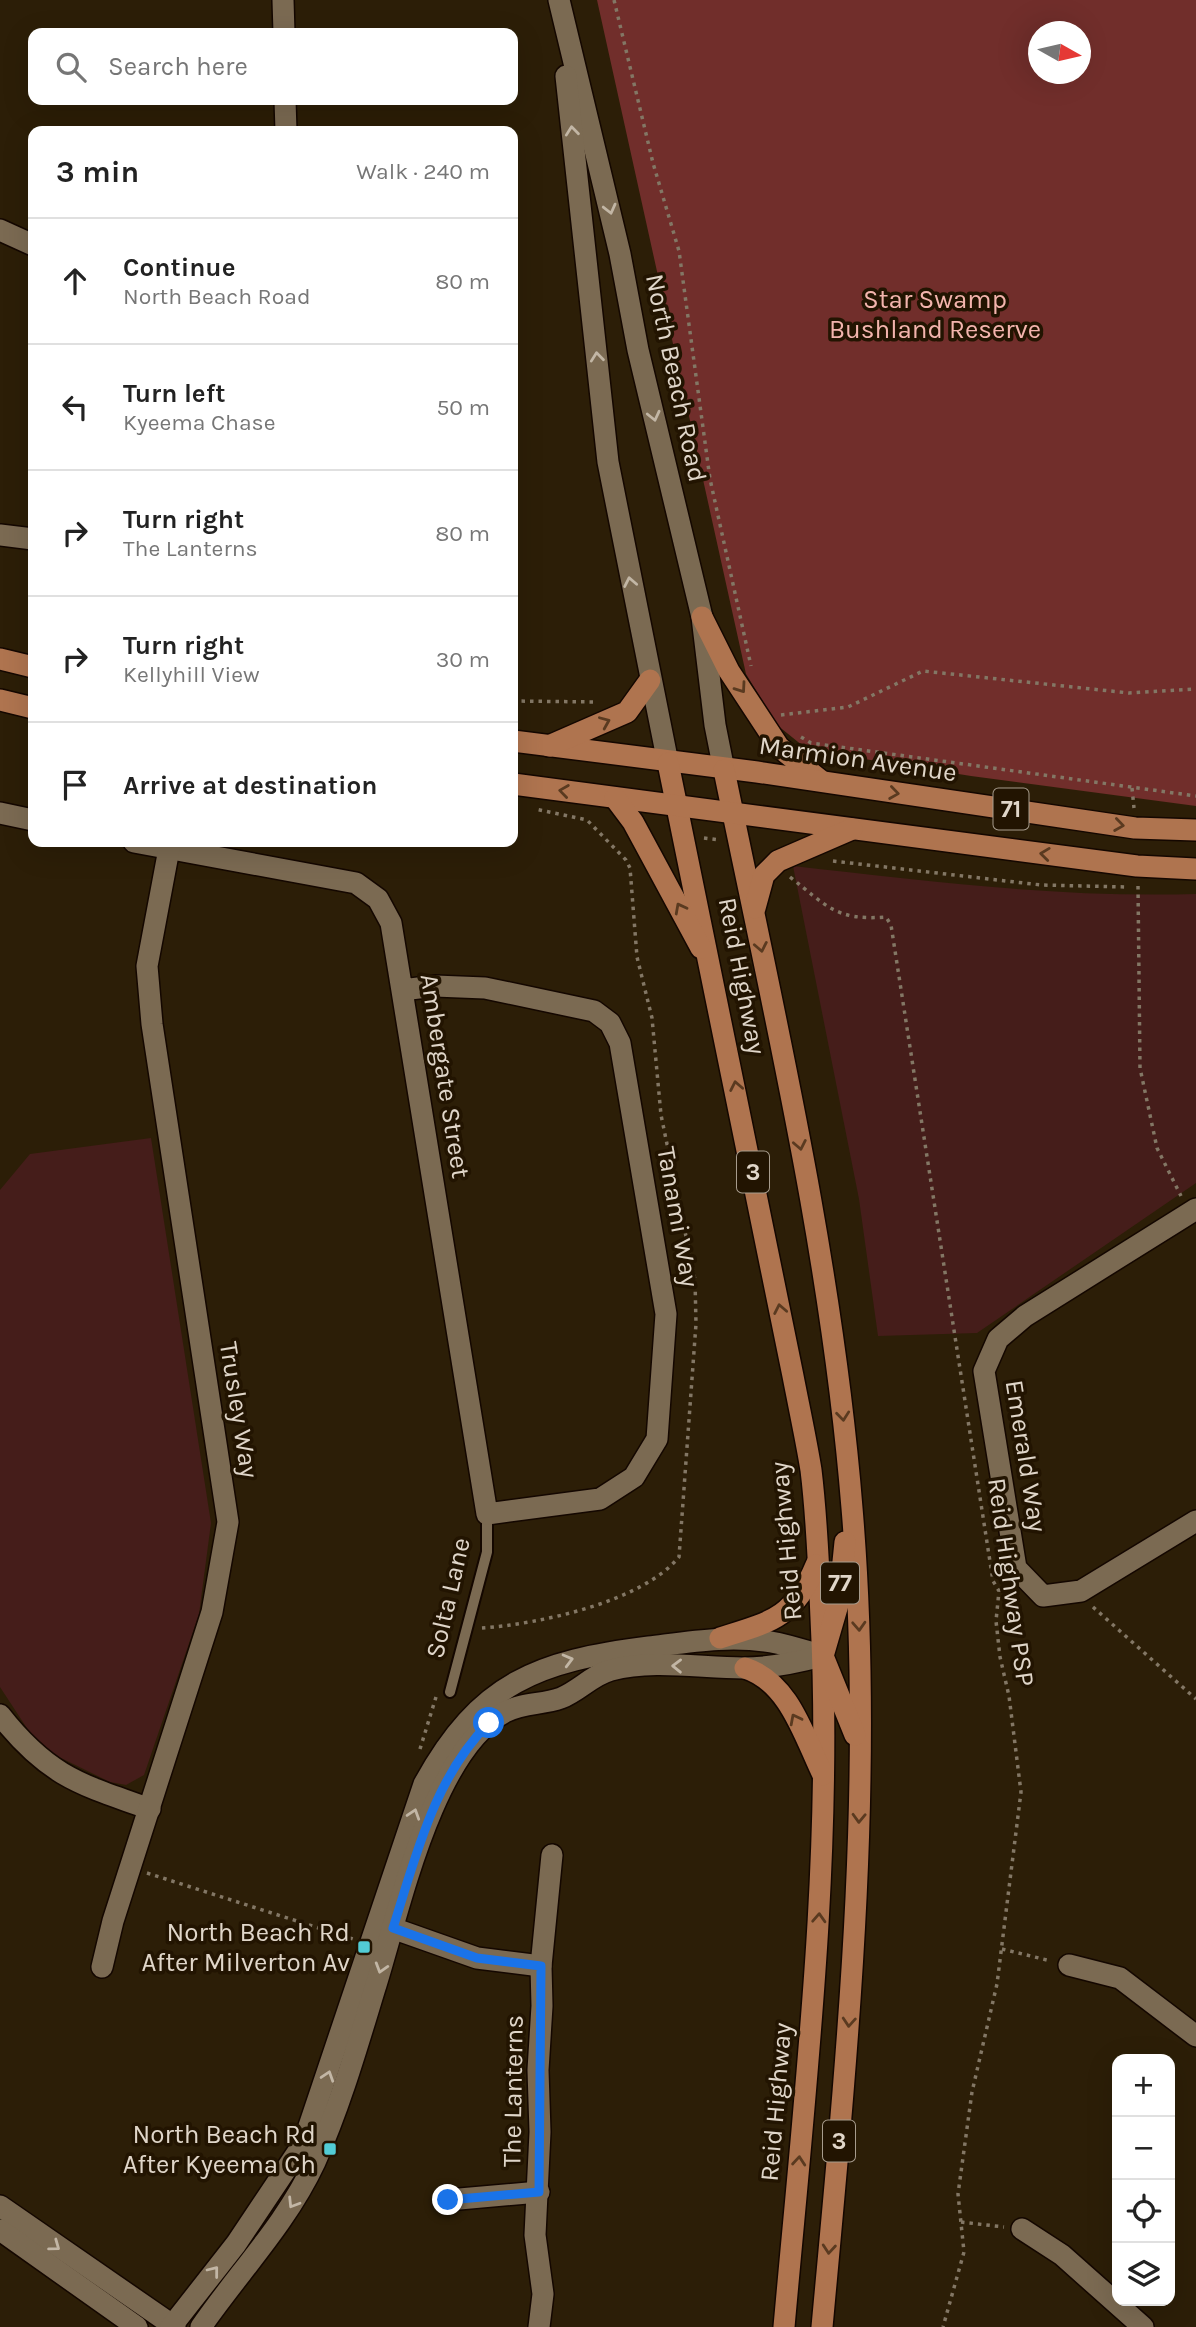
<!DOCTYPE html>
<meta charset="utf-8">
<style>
:root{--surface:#fff;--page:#f2f2f2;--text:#222;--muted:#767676;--line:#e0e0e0}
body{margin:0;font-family:Karla,sans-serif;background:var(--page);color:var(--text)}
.controls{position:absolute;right:21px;bottom:21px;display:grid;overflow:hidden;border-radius:14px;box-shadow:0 7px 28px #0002}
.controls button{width:63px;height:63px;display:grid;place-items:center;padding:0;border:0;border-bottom:2px solid var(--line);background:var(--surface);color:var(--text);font:35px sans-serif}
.compass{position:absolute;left:1028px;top:21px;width:63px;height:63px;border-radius:50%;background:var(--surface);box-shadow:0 7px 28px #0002;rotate:98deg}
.stop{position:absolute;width:21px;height:21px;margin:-16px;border:5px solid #1a73e8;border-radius:50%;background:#fff}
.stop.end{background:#1a73e8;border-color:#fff;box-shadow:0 2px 7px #0008}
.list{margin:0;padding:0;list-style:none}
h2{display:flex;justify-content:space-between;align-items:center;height:91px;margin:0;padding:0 28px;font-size:30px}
h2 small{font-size:23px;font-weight:400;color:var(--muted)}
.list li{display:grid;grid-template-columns:46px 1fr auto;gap:21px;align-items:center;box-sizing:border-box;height:126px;padding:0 28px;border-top:2px solid var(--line)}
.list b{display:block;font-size:26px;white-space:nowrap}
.list p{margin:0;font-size:23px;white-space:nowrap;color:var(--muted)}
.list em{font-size:23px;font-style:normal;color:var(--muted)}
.icon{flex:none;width:38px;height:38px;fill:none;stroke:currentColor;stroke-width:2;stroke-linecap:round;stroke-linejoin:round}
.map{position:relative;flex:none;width:1196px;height:2327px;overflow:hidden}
.search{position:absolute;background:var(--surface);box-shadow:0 7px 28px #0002;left:28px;top:28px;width:490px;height:77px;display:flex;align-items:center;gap:18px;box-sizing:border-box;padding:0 24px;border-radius:14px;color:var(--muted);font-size:26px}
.panel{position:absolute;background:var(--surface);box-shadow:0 7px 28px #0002;left:28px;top:126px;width:490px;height:721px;border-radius:14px}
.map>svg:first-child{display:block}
.green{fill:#451d1a}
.forest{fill:#712e2b;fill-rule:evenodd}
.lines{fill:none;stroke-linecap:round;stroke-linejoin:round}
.service-casing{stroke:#140700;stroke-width:14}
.minor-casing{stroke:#140700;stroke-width:24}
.tertiary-casing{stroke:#140700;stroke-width:24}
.secondary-casing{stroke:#140700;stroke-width:24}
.trunk-casing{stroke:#140700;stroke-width:24}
.path{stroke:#837765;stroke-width:3.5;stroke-dasharray:3.5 5;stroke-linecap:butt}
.service{stroke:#7b6a52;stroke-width:10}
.minor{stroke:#7b6a52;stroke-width:21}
.tertiary{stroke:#7b6a52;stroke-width:21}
.secondary{stroke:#7b6a52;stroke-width:21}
.trunk{stroke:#af744f;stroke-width:21}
.oneway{stroke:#c2b6a5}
.oneway2{stroke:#5a3a20}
.route{stroke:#1a73e8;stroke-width:9}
.poi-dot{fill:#52ccd5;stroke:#221401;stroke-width:2.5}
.labels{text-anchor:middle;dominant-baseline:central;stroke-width:7;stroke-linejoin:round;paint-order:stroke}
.shield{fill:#221401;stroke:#a79c8d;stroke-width:2}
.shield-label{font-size:24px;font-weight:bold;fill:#e0d6c9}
.park-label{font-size:26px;fill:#f3b4ad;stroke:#221401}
.street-label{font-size:26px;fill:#e0d6c9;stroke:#221401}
.poi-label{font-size:26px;fill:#e0d6c9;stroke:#221401;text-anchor:end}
</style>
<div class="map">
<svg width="1196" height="2327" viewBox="0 0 1196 2327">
<rect width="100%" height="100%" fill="#2c1e07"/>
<g class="green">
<path d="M 793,866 C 926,881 1061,898 1196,894 L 1196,1183 L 977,1333 L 878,1336 L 859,1199 Z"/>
<polygon points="151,1138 211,1523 199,1614 144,1775 126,1785 110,1782 59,1757 36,1742 0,1687 0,1190 30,1154"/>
</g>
<path class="forest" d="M 597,0 L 1196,0 L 1196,806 L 971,776 L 808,750 L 777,725 L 746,674 ZM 1038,32 L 1080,32 L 1080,74 L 1038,74 Z"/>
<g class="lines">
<g class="service-casing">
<polyline id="service" points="450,1692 487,1552 487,1514"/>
</g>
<g class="minor-casing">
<g id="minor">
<polyline points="283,0 284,33"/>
<polyline points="285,100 286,131"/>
<polyline points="0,230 33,245"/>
<polyline points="0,535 33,539"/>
<polyline points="0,813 33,820"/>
<polyline points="134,842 356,883 378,899 391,923 487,1514 600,1499 634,1477 657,1439 666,1314 620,1043 610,1023 594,1011 485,988 435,986 402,990"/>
<polyline points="1196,1209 1025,1316 998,1339 984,1371 1016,1568 1043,1596 1081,1591 1196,1521"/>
<path d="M 0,1715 C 48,1776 79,1784 150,1809"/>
<polyline points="378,1923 477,1958 541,1966"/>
<polyline points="1069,1965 1120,1978 1196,2036"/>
<polyline points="102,1967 113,1921 212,1612 228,1522 152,1024 147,966 169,849"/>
<polyline points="448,2200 539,2192"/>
<polyline points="1022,2229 1062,2255 1143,2327"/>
<polyline points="539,2327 543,2294 535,2235 540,2132 538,2070 542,2006 541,1966 552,1855"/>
</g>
</g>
<g class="tertiary-casing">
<g id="tertiary">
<polyline points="0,2206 175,2327"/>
<polyline points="0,2230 137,2327"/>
</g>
</g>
<g class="secondary-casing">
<g id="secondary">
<polyline points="559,0 620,254 638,350 702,617 715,725 724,770"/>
<polyline points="566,76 608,462 668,763"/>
<path d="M 171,2327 L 236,2244 L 303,2144 L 424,1784 C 480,1682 538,1661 649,1647 C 690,1642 730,1635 771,1642 C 789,1645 806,1651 823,1656"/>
<path d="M 201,2327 C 239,2272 286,2224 315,2162 C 340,2106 357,2047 375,1988 C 399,1912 432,1751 505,1712 C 524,1702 542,1705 561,1698 C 579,1691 592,1675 611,1670 C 653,1659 701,1668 743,1668 C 770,1668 795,1663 821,1656"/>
</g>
</g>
<g class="trunk-casing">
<g id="trunk">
<polyline points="702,617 729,671 779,747 820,780"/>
<polyline points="0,659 33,667"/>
<polyline points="0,700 33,708"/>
<polyline points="513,741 757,772 1135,828 1196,830"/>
<polyline points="549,746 627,712 650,680"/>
<path d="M 668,763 L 793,1376 C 799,1407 806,1439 811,1470 C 817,1519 819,1569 821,1618 C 833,1855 805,2091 784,2327"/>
<path d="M 724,770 C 774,1014 832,1259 852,1508 C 875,1781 847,2055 822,2327"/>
<polyline points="513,784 1137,866 1196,869"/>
<polyline points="615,798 633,822 701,948"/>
<polyline points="755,908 764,875 778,861 852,829"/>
<polyline points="845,1542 839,1601 823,1656 855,1735"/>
<path d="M 720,1638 C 771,1622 794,1618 816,1565"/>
<path d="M 745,1668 C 789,1682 804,1736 823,1775"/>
</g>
</g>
<g class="path">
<polyline points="614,0 653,163 679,251 710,479 751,666"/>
<polyline points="513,701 598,702"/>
<polyline points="781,715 848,707 923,671 1129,693 1196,689"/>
<polyline points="801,737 811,743 1196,796"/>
<polyline points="1132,788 1134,808"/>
<polyline points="704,838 720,840"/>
<polyline points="833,861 1041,885 1128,887"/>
<path d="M 790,877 C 827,906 836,921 886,917 L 891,925 L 993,1581 L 999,1591 L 996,1621 L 1000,1657 L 1009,1696 L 1021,1792 L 997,1984 L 972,2092 L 958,2194 L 964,2252 L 943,2327"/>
<polyline points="1138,886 1140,1068 1157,1148 1181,1196"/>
<polyline points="1093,1607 1196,1699"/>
<path d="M 482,1628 C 539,1624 642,1602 679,1557 L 696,1324 L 695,1280 L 661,1115 L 652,1018 L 637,957 L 630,868 L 626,860 L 587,820 L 535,809"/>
<polyline points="420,1749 436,1697"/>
<polyline points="147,1873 353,1939"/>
<polyline points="1002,1949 1051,1961"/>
<polyline points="961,2222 1004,2227"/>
</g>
<use href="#service" class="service"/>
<use href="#minor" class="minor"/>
<use href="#tertiary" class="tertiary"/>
<use href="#secondary" class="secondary"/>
<use href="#trunk" class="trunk"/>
</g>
<defs><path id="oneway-chevron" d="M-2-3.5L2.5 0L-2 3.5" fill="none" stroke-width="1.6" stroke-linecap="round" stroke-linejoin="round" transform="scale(1.75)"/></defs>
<g class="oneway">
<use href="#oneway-chevron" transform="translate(572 131) rotate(-96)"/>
<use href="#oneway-chevron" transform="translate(610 209) rotate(76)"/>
<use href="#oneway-chevron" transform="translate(597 357) rotate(-96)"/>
<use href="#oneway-chevron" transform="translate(654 416) rotate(77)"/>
<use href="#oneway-chevron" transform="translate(630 582) rotate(-101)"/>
<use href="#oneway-chevron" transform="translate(568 1660) rotate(-15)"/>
<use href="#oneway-chevron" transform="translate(677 1666) rotate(-179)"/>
<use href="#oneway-chevron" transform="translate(414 1814) rotate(-72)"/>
<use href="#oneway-chevron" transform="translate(381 1968) rotate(107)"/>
<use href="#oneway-chevron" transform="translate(328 2076) rotate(-72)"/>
<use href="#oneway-chevron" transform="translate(293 2203) rotate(122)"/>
<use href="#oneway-chevron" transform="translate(55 2246) rotate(36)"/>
<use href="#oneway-chevron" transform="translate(214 2271) rotate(-52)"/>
</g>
<g class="oneway2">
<use href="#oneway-chevron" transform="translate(741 688) rotate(55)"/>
<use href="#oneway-chevron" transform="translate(605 722) rotate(-23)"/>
<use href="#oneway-chevron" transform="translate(564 791) rotate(-172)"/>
<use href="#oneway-chevron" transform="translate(894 793) rotate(8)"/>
<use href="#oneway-chevron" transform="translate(1119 825) rotate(8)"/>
<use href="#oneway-chevron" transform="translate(1045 854) rotate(-173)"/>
<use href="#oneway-chevron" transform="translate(680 908) rotate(-118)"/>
<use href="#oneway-chevron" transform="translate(761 947) rotate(79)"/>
<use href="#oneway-chevron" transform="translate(736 1086) rotate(-101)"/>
<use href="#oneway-chevron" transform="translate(800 1145) rotate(79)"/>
<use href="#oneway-chevron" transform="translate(780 1309) rotate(-101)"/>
<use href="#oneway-chevron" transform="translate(843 1416) rotate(84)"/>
<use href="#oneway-chevron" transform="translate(859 1626) rotate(87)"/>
<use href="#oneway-chevron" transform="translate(795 1719) rotate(-117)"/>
<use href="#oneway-chevron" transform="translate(859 1818) rotate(92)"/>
<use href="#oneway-chevron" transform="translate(819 1918) rotate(-87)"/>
<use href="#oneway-chevron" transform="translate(849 2022) rotate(94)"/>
<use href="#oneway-chevron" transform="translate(799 2161) rotate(-85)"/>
<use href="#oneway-chevron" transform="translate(829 2249) rotate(95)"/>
</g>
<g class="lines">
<path class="route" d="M 448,2200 L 539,2192 L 541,1966 L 477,1958 L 393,1928 C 416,1856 434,1778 489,1723"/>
</g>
<g class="poi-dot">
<rect x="357" y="1940" width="14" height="14" rx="3.5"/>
<rect x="323" y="2142" width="14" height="14" rx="3.5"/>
</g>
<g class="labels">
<g class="shield">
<rect x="993.5" y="788.5" width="35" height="41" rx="5"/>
<rect x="737" y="1151.5" width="32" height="41" rx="5"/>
<rect x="821" y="1562.5" width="38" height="41" rx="5"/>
<rect x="823" y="2120.5" width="32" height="41" rx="5"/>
</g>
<g class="shield-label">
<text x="1011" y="809">71</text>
<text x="753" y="1172">3</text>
<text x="840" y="1583">77</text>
<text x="839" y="2141">3</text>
</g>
<g class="park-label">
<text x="935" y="299">Star Swamp<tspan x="935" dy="30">Bushland Reserve</tspan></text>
</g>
<g class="street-label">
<text transform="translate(676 378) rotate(78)">North Beach Road</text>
<text transform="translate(858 759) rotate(8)">Marmion Avenue</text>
<text transform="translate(742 976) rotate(79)">Reid Highway</text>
<text transform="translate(445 1076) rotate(81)">Ambergate Street</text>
<text transform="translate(678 1217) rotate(80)">Tanami Way</text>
<text transform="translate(239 1410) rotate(81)">Trusley Way</text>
<text transform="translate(1026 1456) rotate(81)">Emerald Way</text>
<text transform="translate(786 1541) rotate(-95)">Reid Highway</text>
<text transform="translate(1011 1582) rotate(82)">Reid Highway PSP</text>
<text transform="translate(448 1598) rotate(-77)">Solta Lane</text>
<text transform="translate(513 2091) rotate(-89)">The Lanterns</text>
<text transform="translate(776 2102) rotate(-85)">Reid Highway</text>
</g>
<g class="poi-label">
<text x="350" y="1932">North Beach Rd<tspan x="350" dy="30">After Milverton Av</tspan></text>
<text x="316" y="2134">North Beach Rd<tspan x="316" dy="30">After Kyeema Ch</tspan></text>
</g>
</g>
</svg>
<div class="controls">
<button>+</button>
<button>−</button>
<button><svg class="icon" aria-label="locate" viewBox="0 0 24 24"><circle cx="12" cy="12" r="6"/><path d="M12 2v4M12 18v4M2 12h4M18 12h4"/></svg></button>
<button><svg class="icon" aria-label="layers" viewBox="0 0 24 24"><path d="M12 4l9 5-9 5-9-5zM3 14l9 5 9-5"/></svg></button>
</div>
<svg class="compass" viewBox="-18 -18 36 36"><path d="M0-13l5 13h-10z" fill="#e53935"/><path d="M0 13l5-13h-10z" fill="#767676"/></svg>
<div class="stop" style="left:489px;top:1723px"></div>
<div class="stop end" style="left:448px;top:2200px"></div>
<div class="search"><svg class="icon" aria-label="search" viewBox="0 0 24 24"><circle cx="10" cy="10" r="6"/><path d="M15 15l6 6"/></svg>Search here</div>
<section class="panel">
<h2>3 min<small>Walk · 240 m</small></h2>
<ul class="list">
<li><svg class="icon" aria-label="ahead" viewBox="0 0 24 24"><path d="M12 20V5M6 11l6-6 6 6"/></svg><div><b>Continue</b><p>North Beach Road</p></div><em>80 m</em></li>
<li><svg class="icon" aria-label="left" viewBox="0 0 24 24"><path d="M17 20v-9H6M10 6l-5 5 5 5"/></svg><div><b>Turn left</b><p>Kyeema Chase</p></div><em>50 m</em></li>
<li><svg class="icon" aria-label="right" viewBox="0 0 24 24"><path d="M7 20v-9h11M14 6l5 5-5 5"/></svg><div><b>Turn right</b><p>The Lanterns</p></div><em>80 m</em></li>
<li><svg class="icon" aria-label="right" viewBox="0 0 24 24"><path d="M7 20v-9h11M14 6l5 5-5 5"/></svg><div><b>Turn right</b><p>Kellyhill View</p></div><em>30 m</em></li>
<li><svg class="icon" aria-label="arrive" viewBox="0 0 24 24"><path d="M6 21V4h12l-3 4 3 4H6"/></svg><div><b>Arrive at destination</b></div></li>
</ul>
</section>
</div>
